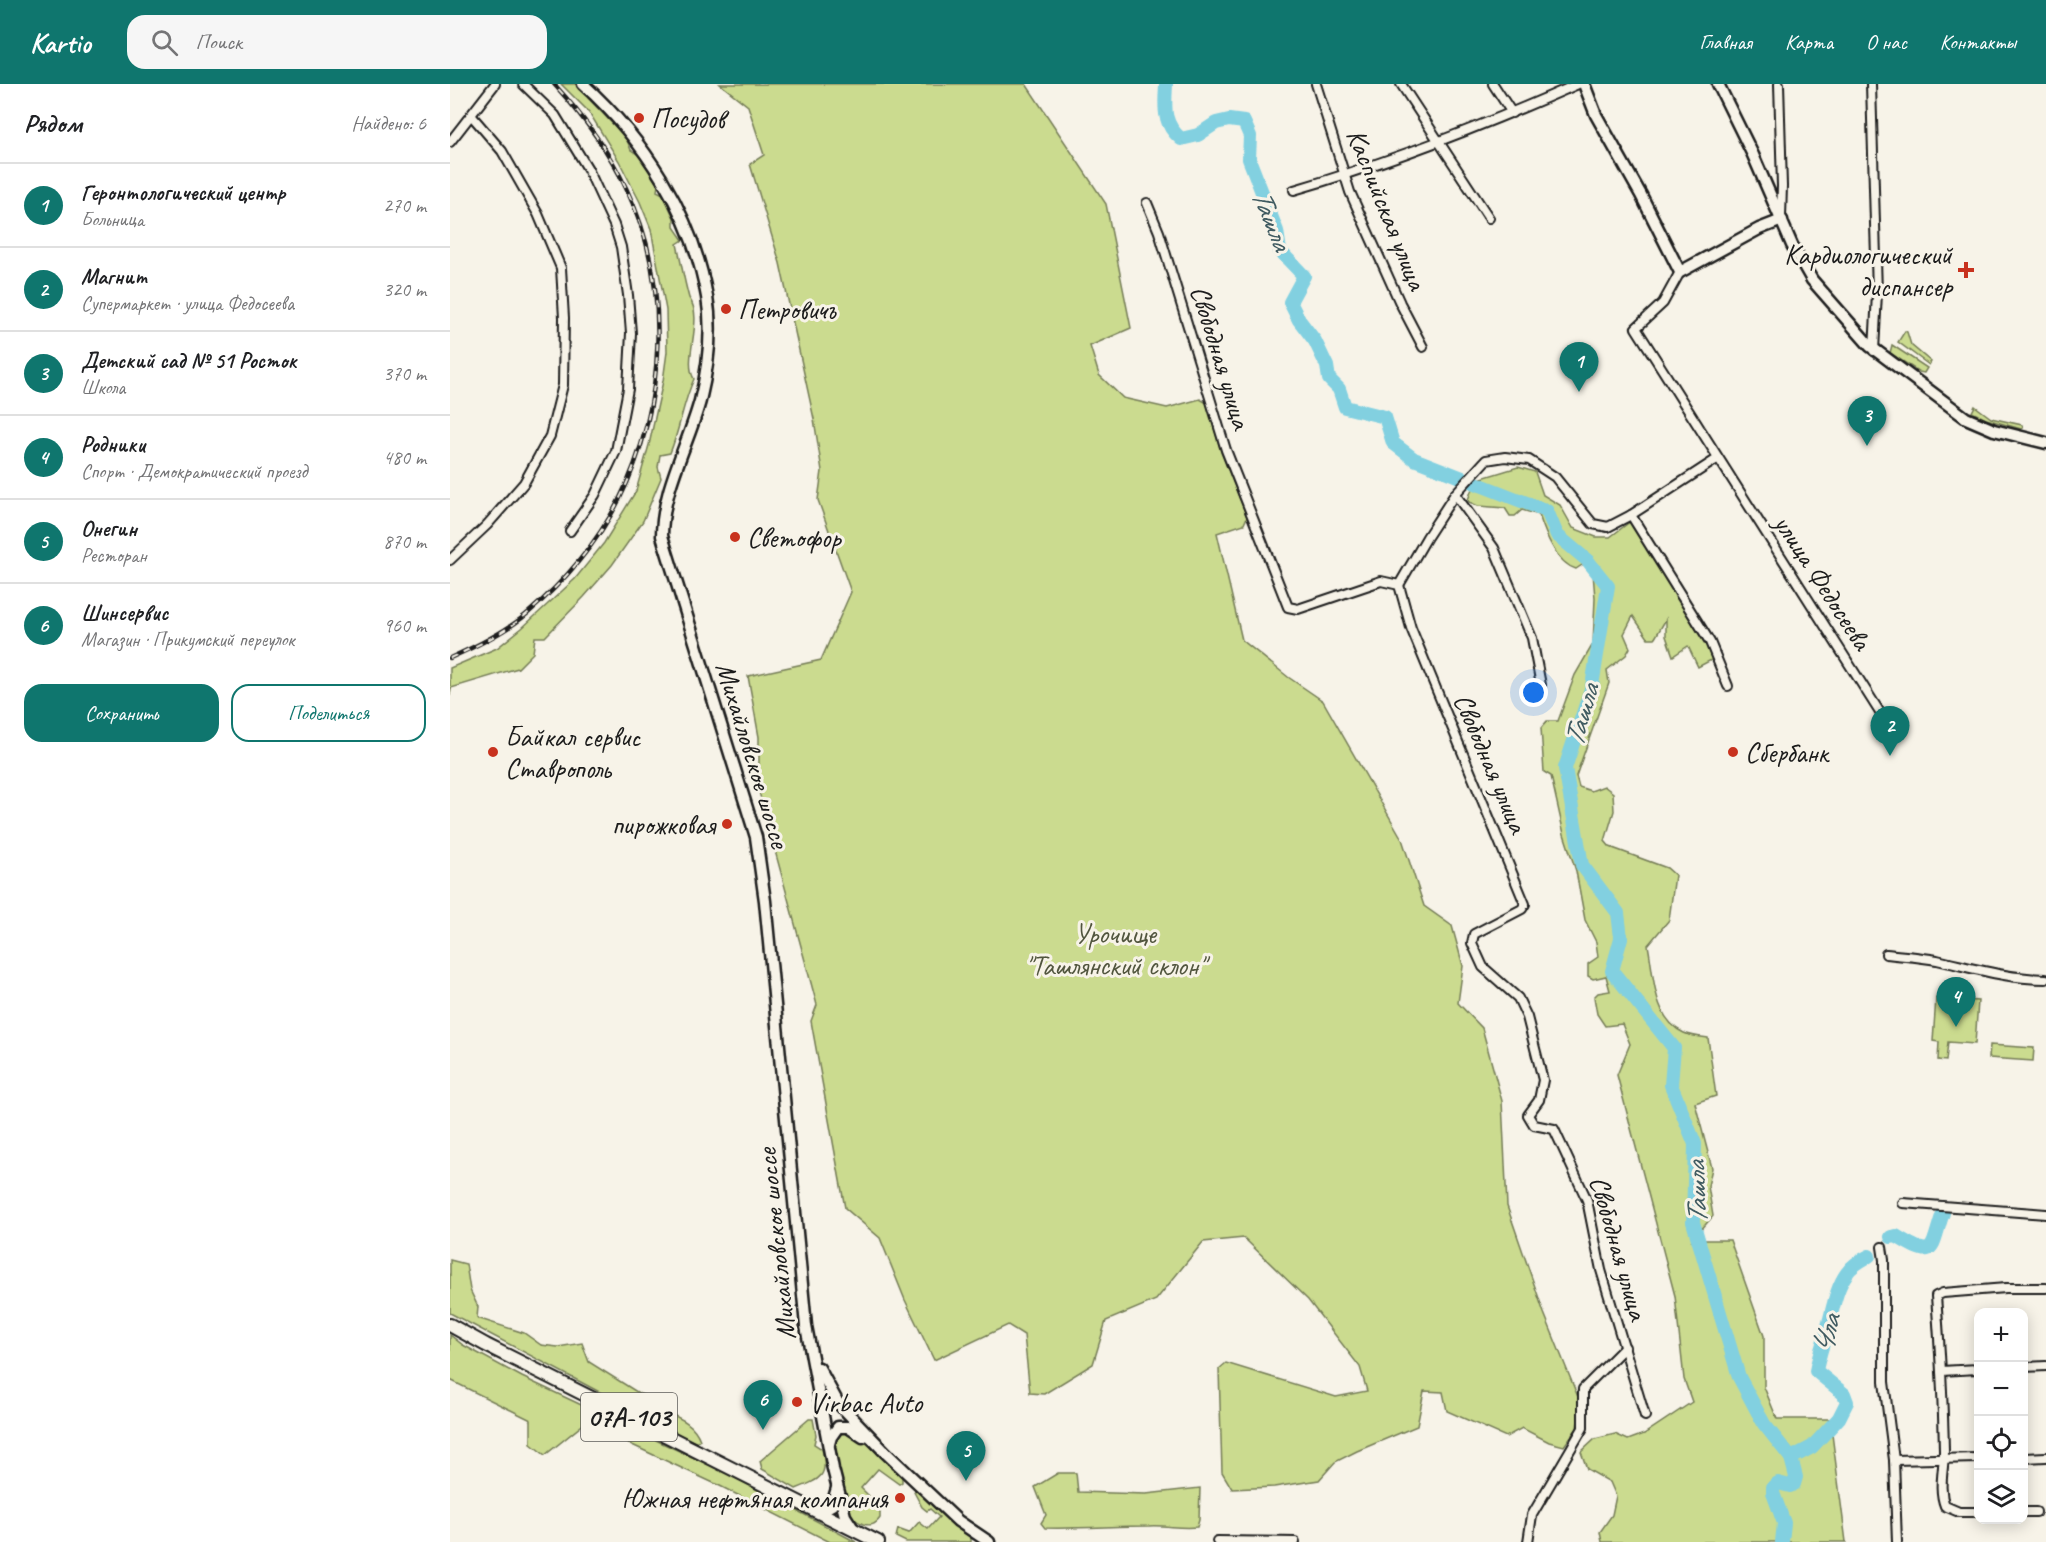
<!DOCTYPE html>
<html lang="ru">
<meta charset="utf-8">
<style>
:root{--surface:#fff;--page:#f6f6f6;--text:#202124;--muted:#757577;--line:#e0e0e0;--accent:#0f766e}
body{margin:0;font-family:Caveat,sans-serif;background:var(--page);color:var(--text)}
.controls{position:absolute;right:18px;bottom:18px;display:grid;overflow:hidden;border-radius:12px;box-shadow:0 3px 15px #0003}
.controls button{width:54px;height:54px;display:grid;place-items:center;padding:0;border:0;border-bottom:2px solid var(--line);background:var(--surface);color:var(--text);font:30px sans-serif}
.you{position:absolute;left:1084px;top:609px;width:21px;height:21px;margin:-15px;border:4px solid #fff;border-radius:50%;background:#1a73e8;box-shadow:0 0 0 9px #1a73e833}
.badge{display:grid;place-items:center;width:39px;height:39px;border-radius:50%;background:var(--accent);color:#fff;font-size:20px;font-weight:700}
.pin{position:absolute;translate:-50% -50px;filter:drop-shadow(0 2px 3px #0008)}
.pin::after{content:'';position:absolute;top:32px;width:21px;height:18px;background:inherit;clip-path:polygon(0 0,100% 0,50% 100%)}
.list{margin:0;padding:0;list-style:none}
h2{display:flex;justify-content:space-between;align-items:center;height:78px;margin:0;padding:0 24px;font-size:26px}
h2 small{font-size:20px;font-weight:400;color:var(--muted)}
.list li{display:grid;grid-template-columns:39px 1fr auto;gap:18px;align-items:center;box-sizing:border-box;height:84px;padding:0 24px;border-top:2px solid var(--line)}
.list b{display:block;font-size:22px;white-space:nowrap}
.list p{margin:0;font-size:20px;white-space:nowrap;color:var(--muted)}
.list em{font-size:20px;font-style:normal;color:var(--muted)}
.actions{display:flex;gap:12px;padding:18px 24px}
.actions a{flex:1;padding:14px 0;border:2px solid var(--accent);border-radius:18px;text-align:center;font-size:21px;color:var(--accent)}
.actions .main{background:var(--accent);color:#fff}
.icon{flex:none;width:33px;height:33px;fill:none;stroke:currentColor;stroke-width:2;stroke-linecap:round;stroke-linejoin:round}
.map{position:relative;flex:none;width:1596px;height:1458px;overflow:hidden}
header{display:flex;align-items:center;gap:36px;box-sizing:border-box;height:84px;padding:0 30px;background:var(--accent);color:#fff}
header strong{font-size:28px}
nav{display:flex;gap:33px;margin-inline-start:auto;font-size:21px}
.search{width:420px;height:54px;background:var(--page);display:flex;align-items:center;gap:15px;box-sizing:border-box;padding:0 21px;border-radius:18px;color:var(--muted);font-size:22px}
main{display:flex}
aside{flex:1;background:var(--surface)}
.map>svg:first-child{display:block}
.green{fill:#cbdb8f;stroke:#747c56;stroke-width:1.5}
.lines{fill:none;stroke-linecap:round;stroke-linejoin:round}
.river{stroke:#82d0e0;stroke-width:14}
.street-casing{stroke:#1c1c1c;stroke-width:12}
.secondary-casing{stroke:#1c1c1c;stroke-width:15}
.primary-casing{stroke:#1c1c1c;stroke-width:16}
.street{stroke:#f7f3e8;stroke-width:8}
.secondary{stroke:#f7f3e8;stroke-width:10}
.primary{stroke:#f7f3e8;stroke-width:12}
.rail-casing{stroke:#1c1c1c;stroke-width:4.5}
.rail{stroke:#f7f3e8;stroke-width:2;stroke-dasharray:7;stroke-linecap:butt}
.poi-dot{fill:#c8321e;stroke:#f7f3e8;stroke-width:2}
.labels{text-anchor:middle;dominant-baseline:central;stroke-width:6;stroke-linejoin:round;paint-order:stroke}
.shield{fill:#f7f3e8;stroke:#5e5c59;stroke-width:1.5}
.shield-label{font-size:27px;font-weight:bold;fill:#1c1c1c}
.poi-label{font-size:28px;fill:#1c1c1c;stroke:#f7f3e8;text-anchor:start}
.street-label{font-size:28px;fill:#1c1c1c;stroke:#f7f3e8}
.park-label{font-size:28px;fill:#51553e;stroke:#f7f3e8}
.water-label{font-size:30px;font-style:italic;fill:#405b61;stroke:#f7f3e8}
</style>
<header>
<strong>Kartio</strong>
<div class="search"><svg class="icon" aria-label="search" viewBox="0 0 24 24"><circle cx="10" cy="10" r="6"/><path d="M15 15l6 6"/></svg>Поиск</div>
<nav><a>Главная</a><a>Карта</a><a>О нас</a><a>Контакты</a></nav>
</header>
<main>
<aside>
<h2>Рядом<small>Найдено: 6</small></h2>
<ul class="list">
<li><span class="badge">1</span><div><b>Геронтологический центр</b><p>Больница</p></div><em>270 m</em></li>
<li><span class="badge">2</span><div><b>Магнит</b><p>Супермаркет · улица Федосеева</p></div><em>320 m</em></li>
<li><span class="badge">3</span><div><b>Детский сад № 51 Росток</b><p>Школа</p></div><em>370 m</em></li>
<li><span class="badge">4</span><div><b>Родники</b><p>Спорт · Демократический проезд</p></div><em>480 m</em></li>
<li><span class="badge">5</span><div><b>Онегин</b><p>Ресторан</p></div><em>870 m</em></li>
<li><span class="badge">6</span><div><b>Шинсервис</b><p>Магазин · Прикумский переулок</p></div><em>960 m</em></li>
</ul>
<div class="actions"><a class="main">Сохранить</a><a>Поделиться</a></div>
</aside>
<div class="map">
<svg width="1596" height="1458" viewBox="0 0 1596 1458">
<rect width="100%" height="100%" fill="#f7f3e8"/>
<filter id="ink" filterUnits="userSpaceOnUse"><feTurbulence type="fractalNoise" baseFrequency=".0167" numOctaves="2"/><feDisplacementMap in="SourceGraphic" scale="12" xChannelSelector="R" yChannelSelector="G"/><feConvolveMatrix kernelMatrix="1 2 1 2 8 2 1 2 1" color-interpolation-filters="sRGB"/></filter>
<g filter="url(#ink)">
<g class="green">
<path d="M 111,0 L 127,0 L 137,9 L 138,14 L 176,54 L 181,66 L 190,72 L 208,101 L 207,107 L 213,110 L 224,134 L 224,143 L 233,156 L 227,160 C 231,178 234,196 239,214 C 255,235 232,275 244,295 C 233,318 230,345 220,369 L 210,371 L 208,383 L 211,394 L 193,437 L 162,481 L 134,513 L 95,553 L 85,553 L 83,569 L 68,584 L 1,604 L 0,611 L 0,584 L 47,564 L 72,544 L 125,495 L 154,459 L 186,407 L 199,361 L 213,297 L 217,268 L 216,226 L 201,145 L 190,118 L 169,77 L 139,28 Z"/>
<polygon points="270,0 576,0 656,120 681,244 640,262 649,291 673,314 717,324 750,315 757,319 771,368 797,433 794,440 767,449 792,556 838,593 873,617 952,755 974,822 1002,842 1013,882 1008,919 1032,944 1052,1017 1057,1122 1094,1229 1130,1318 1127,1344 1114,1362 1099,1358 1072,1344 1056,1353 997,1327 993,1308 974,1307 967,1342 907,1367 885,1378 869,1396 824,1403 782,1405 772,1388 769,1285 776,1279 886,1313 917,1307 910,1283 858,1216 794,1154 753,1158 706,1216 656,1237 643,1280 594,1310 580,1309 574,1251 558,1241 484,1276 455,1216 430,1154 395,1124 361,937 367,921 309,708 309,653 298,592 371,576 401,508 368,416 372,387 364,335 330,179 300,80 314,71 298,22"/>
<polygon points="1455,247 1457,248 1461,261 1481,278 1479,281 1448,258"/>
<polygon points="1442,261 1477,284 1474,289 1469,288 1440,269"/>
<polygon points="1525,322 1541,334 1572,341 1573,344 1571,345 1536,335 1522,328"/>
<path d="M 1068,383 L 1085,388 L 1093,411 L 1110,421 L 1123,444 L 1146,453 L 1160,453 L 1181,437 L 1265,574 L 1248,583 L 1238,562 L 1223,572 L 1216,552 L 1216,535 L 1205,554 L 1198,554 L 1183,532 L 1174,550 L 1180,564 L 1176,571 L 1157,586 L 1159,599 L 1126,692 L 1129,703 L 1141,707 L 1154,702 L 1163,709 L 1164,727 L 1155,757 L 1160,763 L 1217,784 L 1225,791 L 1219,836 L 1198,861 C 1204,891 1203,935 1234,949 C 1241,952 1250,953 1258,954 L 1266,1012 L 1245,1019 L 1262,1084 L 1258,1102 L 1263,1132 L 1242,1156 L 1280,1156 L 1314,1252 L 1314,1303 L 1327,1335 L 1380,1335 L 1396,1458 L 1152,1458 L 1150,1448 L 1162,1431 L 1166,1412 L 1160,1398 L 1137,1385 L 1131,1368 L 1145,1355 L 1165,1350 L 1178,1356 L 1194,1350 L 1242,1318 L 1234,1295 L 1225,1212 L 1167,991 L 1180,960 L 1172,940 L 1155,942 L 1147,930 L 1144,913 L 1148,909 L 1160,907 L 1156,892 L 1143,895 L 1138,892 L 1138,880 L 1148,873 L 1146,858 L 1135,836 L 1126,787 L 1114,750 L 1101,692 L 1094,688 L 1091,644 L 1097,637 L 1108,637 L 1125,591 L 1143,560 L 1145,514 L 1143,489 L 1135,479 L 1126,485 C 1106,479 1095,449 1089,431 L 1072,426 L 1065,432 L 1060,432 L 1055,424 L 1028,422 L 1019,418 L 1018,416 L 1025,396 Z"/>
<polygon points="1486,914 1528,917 1525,960 1498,958 1496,977 1488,976 1489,958 1483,957"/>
<polygon points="1540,961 1584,964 1583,977 1539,974"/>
<path d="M 0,1176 L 16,1180 L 20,1206 L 28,1223 L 27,1234 L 74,1249 L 91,1261 L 108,1263 L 132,1259 L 139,1278 L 190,1310 L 209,1316 L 211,1326 C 227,1333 244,1338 250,1356 L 246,1359 L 0,1229 Z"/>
<polygon points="0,1251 13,1261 72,1293 278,1390 406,1458 380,1458 270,1402 135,1339 95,1371 81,1360 81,1336 0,1296"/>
<path d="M 359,1335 L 363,1335 L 366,1351 L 364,1360 L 372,1365 C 379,1392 371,1395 346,1405 L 312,1385 L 310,1377 Z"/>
<path d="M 395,1348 L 406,1350 L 452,1391 L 452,1398 L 449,1400 L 428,1385 L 411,1404 L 430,1423 L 430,1434 C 425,1441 421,1442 413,1440 C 406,1437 398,1431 396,1424 C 390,1411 382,1364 386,1352 Z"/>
<path d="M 608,1389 L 626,1389 L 628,1408 L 696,1410 L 750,1404 L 749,1436 L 747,1443 C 730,1445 716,1441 699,1442 C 664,1442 630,1445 595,1444 L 591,1439 L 596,1431 L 585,1403 Z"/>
<polygon points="465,1406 469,1407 516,1449 521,1454 521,1458 456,1458 446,1453 448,1445 459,1449 469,1438 478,1445 489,1433 480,1425 477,1427 472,1423 464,1408"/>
</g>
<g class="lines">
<g class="river">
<path d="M 716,0 C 715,23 712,39 731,55 L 748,51 L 766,39 L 779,36 L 794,38 L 800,52 L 799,75 L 827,147 L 830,167 L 854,192 L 840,218 L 849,236 L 865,257 L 877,282 L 879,295 L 889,305 L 895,323 L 935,333 L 943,359 L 964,375 L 1097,427 L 1107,451 L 1138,477 L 1158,502 L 1142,602 L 1115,684 L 1132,781 L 1168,829 L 1171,854 L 1162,887 L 1224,964 L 1221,1001 L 1245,1060 L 1243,1138 L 1289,1293 L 1314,1340 L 1341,1374 L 1346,1393 L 1344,1400 L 1340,1402 L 1328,1399 L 1323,1403 L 1323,1409 L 1334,1439 L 1332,1458"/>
<path d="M 1441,1153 L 1446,1152 C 1487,1177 1480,1166 1493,1129"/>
<path d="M 1341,1374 L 1362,1363 L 1389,1334 L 1397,1318 L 1394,1310 L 1366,1287 C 1369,1270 1374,1258 1378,1242 C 1383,1225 1386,1204 1397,1189 C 1402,1181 1410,1177 1419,1172"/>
</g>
<g class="street-casing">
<g id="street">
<polyline points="73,0 105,31 138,85 164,141 171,163 178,211 181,249 178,305 166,367 145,411 120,447"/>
<polyline points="866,0 900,108 950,219 973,263"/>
<polyline points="951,0 1039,134"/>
<polyline points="1043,0 1062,29"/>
<polyline points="1329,0 1332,102 1331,133"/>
<polyline points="1421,0 1427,209 1424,267"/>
<polyline points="0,58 45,0"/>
<path d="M 844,106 C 941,78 1035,41 1128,0"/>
<polyline points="697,119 709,148 776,366 838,523 848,525 931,497 949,501 961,544 1075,820 1072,825 1024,850 1022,859 1033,883 1068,914 1077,933 1093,996 1089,1016 1078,1031 1084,1041 1104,1045 1137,1116 1151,1186 1195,1332"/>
<polyline points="1230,188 1213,219 1186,244 1441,646"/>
<polyline points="1005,410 1044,464 1082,554 1091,601"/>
<polyline points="1181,431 1260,558 1278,602"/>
<polyline points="0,476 37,441 74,399 100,352 113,301 114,234 111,184 88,130 52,67 21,31"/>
<polyline points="949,501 977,453 1005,410 1036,376 1055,373 1079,376 1105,393 1143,440 1158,443 1181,431 1267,375"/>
<path d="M 1436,870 C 1453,872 1470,873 1487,876 C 1523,884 1559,895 1596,895"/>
<polyline points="1453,1119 1596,1130"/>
<polyline points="1432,1163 1434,1176 1434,1298 1444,1376 1447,1458"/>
<polyline points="1574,1283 1596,1282"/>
<polyline points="1491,1287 1528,1285"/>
<polyline points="1574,1374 1596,1373"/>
<polyline points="1444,1376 1528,1374"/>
<path d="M 1528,1428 L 1509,1428 L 1495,1422 C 1488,1404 1494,1386 1494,1367 C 1493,1315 1490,1264 1486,1212 L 1493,1209 L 1556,1204 L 1596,1204"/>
<polyline points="1574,1428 1586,1428"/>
<polyline points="767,1457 845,1458"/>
<polyline points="1078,1458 1082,1431 1133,1344 1133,1305 1175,1263"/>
</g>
</g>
<g class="secondary-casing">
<g id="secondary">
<path d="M 133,0 C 194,55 243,131 257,213 C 263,247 258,284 250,317 C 238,361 212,406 212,452 L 306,753 L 315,817 L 356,1242 L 383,1385 L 395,1432 L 404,1446"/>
<polyline points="1134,0 1146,31 1191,111 1230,188 1309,145 1332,136"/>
<polyline points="1268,0 1303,71 1342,161 1362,196 1420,262 1516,334 1544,346 1596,359"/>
<polyline points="369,1284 388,1319 435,1368 508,1437 539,1458"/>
<polyline points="379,1360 381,1353 388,1343 398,1343 413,1353"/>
<polyline points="363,1424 375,1425 382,1421 387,1404"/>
</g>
</g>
<g class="primary-casing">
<polyline id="primary" points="0,1241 36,1261 428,1458"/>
</g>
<use href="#street" class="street"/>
<use href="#secondary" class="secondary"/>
<use href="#primary" class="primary"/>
<g class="rail-casing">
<path id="rail" d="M 0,574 C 27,562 56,548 78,529 C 114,498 148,458 169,416 C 216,322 222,200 176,104 C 158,65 133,32 104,0"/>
</g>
<use href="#rail" class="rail"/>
</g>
</g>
<g class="poi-dot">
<circle cx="189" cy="34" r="6"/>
<path d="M1513 177h6v6h6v6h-6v6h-6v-6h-6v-6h6z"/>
<circle cx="276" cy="225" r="6"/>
<circle cx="285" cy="453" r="6"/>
<circle cx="43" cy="668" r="6"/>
<circle cx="1283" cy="668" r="6"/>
<circle cx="277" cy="740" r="6"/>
<circle cx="347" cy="1318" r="6"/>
<circle cx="450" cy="1414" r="6"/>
</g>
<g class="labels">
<rect class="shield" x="131" y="1309" width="96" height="48" rx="4.5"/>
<g class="shield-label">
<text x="179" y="1333">07А-103</text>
</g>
<g class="poi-label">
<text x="201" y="34">Посудов</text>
<text x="1502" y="170" text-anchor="end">Кардиологический<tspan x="1502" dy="32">диспансер</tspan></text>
<text x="288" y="225">Петровичъ</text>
<text x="297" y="453">Светофор</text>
<text x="55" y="652">Байкал сервис<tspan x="55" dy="32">Ставрополь</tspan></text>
<text x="1295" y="668">Сбербанк</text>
<text x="265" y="740" text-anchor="end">пирожковая</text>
<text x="359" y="1318">Virbac Auto</text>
<text x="438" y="1414" text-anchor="end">Южная нефтяная компания</text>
</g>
<g class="street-label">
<text transform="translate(937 125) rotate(68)">Каспийская улица</text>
<text transform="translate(771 273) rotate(73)">Свободная улица</text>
<text transform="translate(1373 498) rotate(57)">улица Федосеева</text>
<text transform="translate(303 671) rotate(73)">Михайловское шоссе</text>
<text transform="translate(1041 679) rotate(67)">Свободная улица</text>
<text transform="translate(326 1160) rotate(-96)">Михайловское шоссе</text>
<text transform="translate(1169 1164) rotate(74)">Свободная улица</text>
</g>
<g class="park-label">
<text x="665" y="849">Урочище<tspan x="665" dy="32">"Ташлянский склон"</tspan></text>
</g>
<g class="water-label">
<text transform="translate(822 135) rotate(68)">Ташла</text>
<text transform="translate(1131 631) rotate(-74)">Ташла</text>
<text transform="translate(1246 1109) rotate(-92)">Ташла</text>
<text transform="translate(1376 1250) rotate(-75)">Чла</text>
</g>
</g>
</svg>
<div class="controls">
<button>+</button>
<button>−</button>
<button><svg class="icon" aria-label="locate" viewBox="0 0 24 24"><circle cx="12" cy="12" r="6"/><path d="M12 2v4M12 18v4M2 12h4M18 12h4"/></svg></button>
<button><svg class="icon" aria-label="layers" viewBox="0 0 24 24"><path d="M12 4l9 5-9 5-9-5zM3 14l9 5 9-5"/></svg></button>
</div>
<div class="you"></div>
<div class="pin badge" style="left:1129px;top:308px">1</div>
<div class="pin badge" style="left:1440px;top:672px">2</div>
<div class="pin badge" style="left:1417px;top:362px">3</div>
<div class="pin badge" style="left:1506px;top:943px">4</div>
<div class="pin badge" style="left:516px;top:1397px">5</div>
<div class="pin badge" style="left:313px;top:1346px">6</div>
</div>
</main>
